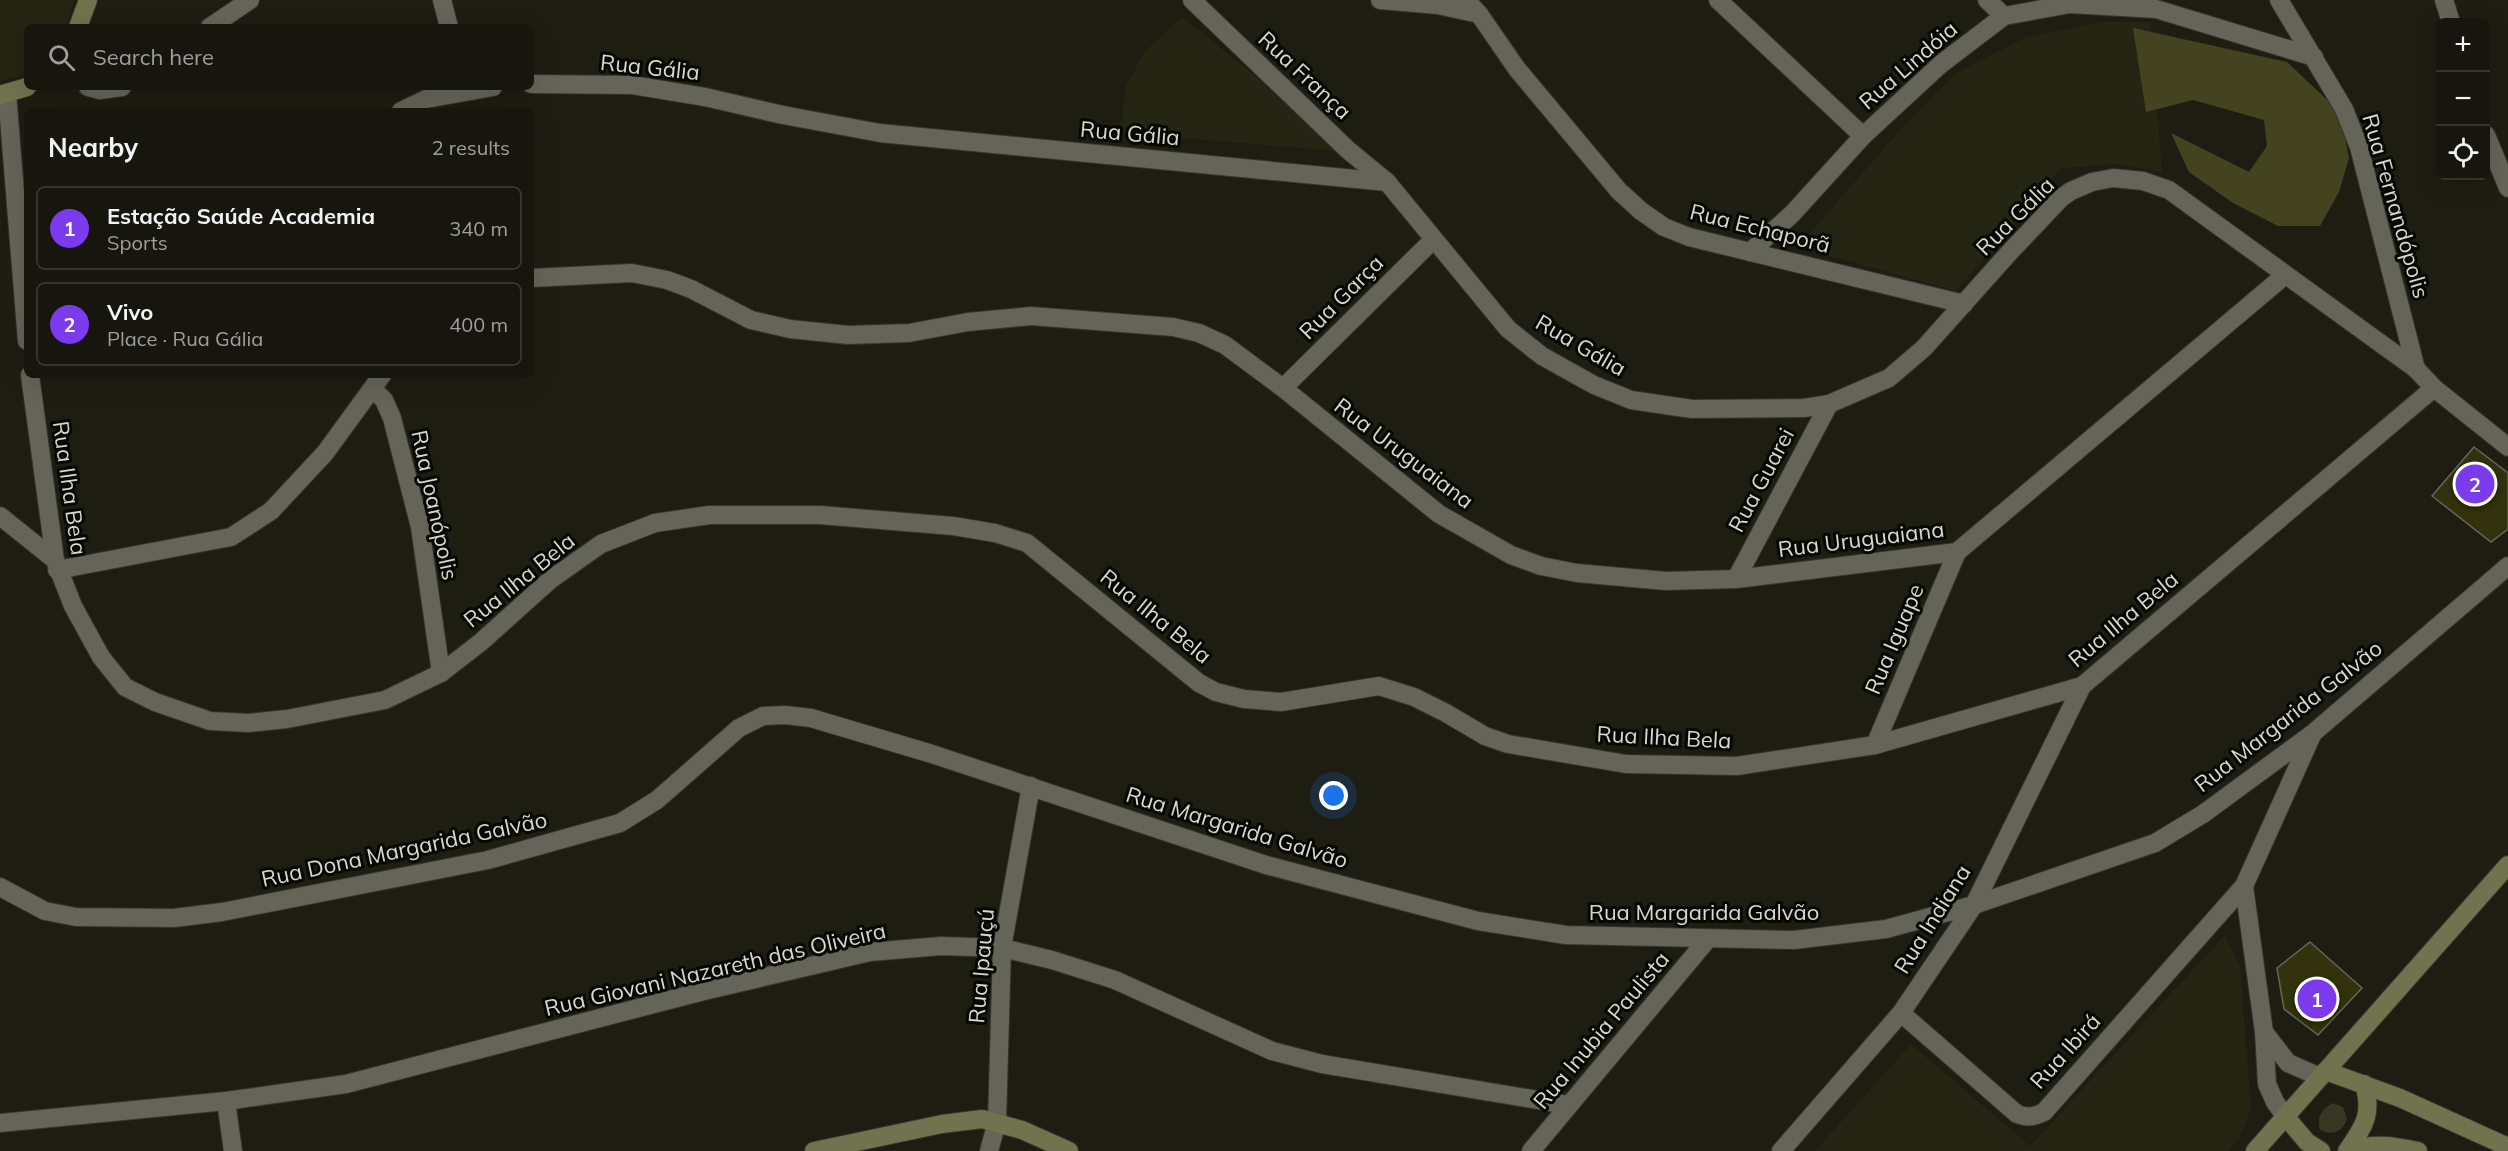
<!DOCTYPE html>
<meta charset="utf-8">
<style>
:root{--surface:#16160e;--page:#1f1f17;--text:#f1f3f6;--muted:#9e9f9e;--line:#35352e;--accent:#7c3aed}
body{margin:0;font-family:Mulish,sans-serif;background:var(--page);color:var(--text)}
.controls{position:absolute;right:18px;top:18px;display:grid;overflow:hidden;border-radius:9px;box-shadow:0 6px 24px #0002}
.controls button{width:54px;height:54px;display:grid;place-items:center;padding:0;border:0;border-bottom:2px solid var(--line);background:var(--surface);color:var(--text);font:30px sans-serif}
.you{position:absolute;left:1334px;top:796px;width:21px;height:21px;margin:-15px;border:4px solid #fff;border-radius:50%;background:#1a73e8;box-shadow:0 0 0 9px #1a73e833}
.badge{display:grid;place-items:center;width:39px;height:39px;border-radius:50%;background:var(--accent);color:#fff;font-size:20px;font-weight:700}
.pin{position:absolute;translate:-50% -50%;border:3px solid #fff;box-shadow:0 2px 6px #0006}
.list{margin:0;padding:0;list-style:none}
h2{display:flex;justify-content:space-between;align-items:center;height:78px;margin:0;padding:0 24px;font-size:26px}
h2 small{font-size:20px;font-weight:400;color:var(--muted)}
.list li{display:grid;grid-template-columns:39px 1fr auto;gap:18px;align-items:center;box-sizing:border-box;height:84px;margin:0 12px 12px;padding:0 12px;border:2px solid var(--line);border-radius:9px}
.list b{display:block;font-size:22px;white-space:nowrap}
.list p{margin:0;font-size:20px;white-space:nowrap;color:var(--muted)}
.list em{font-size:20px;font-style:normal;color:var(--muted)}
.icon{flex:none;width:33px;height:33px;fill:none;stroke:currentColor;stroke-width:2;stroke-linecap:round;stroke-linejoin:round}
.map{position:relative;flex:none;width:2508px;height:1151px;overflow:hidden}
.search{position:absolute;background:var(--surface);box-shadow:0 6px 24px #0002;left:24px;top:24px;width:510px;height:66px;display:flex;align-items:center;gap:15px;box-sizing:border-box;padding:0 21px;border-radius:9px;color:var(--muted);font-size:22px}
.panel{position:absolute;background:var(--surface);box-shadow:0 6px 24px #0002;left:24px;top:108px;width:510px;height:270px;border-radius:9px}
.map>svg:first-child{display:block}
.built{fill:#252514}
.green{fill:#373823}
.forest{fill:#43441f}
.building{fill:#32320c;stroke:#656659;stroke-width:1.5}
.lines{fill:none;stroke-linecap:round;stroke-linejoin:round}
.street-casing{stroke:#35352f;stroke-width:20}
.secondary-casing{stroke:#35352f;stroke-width:20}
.street{stroke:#646558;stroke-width:18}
.secondary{stroke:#71724e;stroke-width:18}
.labels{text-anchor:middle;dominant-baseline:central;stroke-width:6;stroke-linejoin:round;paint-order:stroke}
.street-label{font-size:22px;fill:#d9d9d2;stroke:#070704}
</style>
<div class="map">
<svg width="2508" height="1151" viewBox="0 0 2508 1151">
<rect width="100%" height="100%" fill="#1d1d12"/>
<g class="built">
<polygon points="0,0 74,0 66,27 27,27 27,74 0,81"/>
<polygon points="1182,17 1304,115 1337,151 1120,133 1126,87 1144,52"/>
<polygon points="2104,22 2151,22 2162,172 2118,164 2061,168 1956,291 1798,247 1900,130 1957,73 2026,37"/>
<polygon points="2225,935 2240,966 2251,1108 2240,1137 2228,1151 1815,1151 1911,1044 2030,1146"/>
</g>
<path class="green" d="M 2333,1103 L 2343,1107 L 2347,1119 C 2342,1132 2333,1136 2320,1130 C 2316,1117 2322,1109 2333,1103 Z"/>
<polygon class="forest" points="2133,28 2287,62 2340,112 2349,158 2339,192 2320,226 2278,226 2233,203 2189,172 2171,133 2249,172 2267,146 2264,120 2193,100 2146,112"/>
<g class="building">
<polygon points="2474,447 2508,473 2508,529 2491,542 2432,496"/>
<polygon points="2310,942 2362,988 2318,1035 2284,1009 2277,968"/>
</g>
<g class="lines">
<g class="street-casing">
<g id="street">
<polyline points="442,0 449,27"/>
<polyline points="1192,0 1348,150 1387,182 1508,329 1542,356 1594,385 1631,400 1692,409 1804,408 1829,404 1889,378 1924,348 2008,254 2061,198 2071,191 2092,182 2113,178 2143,181 2169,190 2416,369 2434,388 2508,447"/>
<polyline points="1380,0 1438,5 1479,14"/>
<polyline points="1466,0 1479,14 1517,69 1619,191 1641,211 1664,227 1689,237 1964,304"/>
<polyline points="1718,0 1863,136"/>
<polyline points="1987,0 2004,16"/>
<polyline points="2279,0 2344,109 2359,147 2416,369"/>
<polyline points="2444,0 2451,22"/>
<polyline points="210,27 250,0"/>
<polyline points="531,84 632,85 705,97 783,115 880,133 1387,182"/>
<polyline points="88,87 100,90 122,87"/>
<polyline points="7,93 27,341"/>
<polyline points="401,111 426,99 493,87"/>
<polyline points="2486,135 2508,188"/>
<polyline points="1750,252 1792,214 1863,136 1941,64 2004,16 2070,4 2156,9 2314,57"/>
<polyline points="531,278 632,273 667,280 691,289 751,320 790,329 848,335 909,333 968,322 1031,316 1173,327 1199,333 1225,345 1283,388 1439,514 1511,555 1541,566 1577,573 1666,581 1736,579 1957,552 2284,276"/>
<polyline points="30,375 55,560 73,606 101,657 125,687 155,702 210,721 248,723 287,719 385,700 441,673 481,642 550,580 601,544 655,523 709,515 820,515 953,526 995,533 1027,543 1199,683 1216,692 1244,699 1281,702 1379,686 1414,697 1446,713 1485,736 1508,744 1626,764 1737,766 1875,745 2082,686 2434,388"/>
<polyline points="1283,388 1433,240"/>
<polyline points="373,389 384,400 392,418 420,527 441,673"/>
<polyline points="0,516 55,560"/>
<polyline points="57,570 231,537 271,511 325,453 382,375"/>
<polyline points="1736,579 1829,404"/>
<polyline points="1875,745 1957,552"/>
<polyline points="0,887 45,911 76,917 174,918 222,912 488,860 620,823 657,800 739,728 763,716 785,715 811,718 932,754 1266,865 1478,921 1566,935 1794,940 1886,929 1974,905 2155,843 2203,814 2312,734 2508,566"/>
<path d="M 1901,1013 L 2017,1114 C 2027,1118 2034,1117 2044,1112 L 2244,886"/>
<polyline points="2264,1032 2288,1063 2320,1077"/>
<polyline points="226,1101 233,1151"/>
<polyline points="2285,1116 2275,1102 2267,1084 2264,1032 2244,886 2312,735"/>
<polyline points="0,1123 226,1101 346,1084 704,991 870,952 941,946 1002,948 1052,960 1115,980 1272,1051 1322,1064 1568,1105"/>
<polyline points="989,1151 997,1122 1002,948 1031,786"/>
<polyline points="1531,1151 1707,940"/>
<polyline points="1781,1151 1901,1013 1974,905 2082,686"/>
</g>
</g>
<g class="secondary-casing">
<g id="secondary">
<polyline points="78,27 88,0"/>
<polyline points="0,95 27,87"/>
<polyline points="2326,1071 2400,1098 2508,1147"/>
<polyline points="2285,1116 2307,1142 2321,1151"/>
<polyline points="814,1151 942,1124 982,1119 1022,1130 1069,1151"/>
<polyline points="2255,1151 2508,865"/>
<path d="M 2347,1151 C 2364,1126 2373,1115 2364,1084"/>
<path d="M 2350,1151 C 2374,1142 2394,1146 2418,1151"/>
</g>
</g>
<use href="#street" class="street"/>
<use href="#secondary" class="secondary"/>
</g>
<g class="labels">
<g class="street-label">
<text transform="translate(1908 65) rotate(-41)">Rua Lindóia</text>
<text transform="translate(650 67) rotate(6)">Rua Gália</text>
<text transform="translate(1305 75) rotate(43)">Rua França</text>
<text transform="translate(1130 133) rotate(5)">Rua Gália</text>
<text transform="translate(2396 206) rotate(74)">Rua Fernandópolis</text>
<text transform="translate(2015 216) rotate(-45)">Rua Gália</text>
<text transform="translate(1760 228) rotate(14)">Rua Echaporã</text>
<text transform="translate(1341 297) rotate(-45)">Rua Garça</text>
<text transform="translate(1581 345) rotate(30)">Rua Gália</text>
<text transform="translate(1404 453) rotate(37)">Rua Uruguaiana</text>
<text transform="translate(1761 480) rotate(-62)">Rua Guarei</text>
<text transform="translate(70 488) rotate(82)">Rua Ilha Bela</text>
<text transform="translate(435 505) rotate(78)">Rua Joanópolis</text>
<text transform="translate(1861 539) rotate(-7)">Rua Uruguaiana</text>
<text transform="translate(519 580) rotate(-39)">Rua Ilha Bela</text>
<text transform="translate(1156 616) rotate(39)">Rua Ilha Bela</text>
<text transform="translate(2123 619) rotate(-40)">Rua Ilha Bela</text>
<text transform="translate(1894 639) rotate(-67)">Rua Iguape</text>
<text transform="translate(2288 716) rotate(-38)">Rua Margarida Galvão</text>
<text transform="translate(1664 737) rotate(3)">Rua Ilha Bela</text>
<text transform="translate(1237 827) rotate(17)">Rua Margarida Galvão</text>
<text transform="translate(404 849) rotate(-12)">Rua Dona Margarida Galvão</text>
<text x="1704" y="912">Rua Margarida Galvão</text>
<text transform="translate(1932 919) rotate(-58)">Rua Indiana</text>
<text transform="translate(981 966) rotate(-85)">Rua Ipauçú</text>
<text transform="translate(715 969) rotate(-13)">Rua Giovani Nazareth das Oliveira</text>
<text transform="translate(1601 1030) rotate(-50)">Rua Inubia Paulista</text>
<text transform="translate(2065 1051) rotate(-48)">Rua Ibirá</text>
</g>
</g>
</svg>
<div class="controls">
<button>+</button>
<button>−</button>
<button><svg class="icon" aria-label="locate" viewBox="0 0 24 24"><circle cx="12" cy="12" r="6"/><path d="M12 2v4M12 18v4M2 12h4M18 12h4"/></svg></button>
</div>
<div class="you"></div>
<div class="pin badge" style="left:2317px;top:999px">1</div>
<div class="pin badge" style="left:2475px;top:484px">2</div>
<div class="search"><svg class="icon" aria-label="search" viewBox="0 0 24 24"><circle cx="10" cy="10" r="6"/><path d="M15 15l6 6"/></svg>Search here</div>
<section class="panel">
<h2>Nearby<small>2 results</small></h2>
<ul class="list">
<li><span class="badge">1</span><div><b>Estação Saúde Academia</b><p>Sports</p></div><em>340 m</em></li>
<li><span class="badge">2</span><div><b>Vivo</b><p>Place · Rua Gália</p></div><em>400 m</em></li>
</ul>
</section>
</div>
